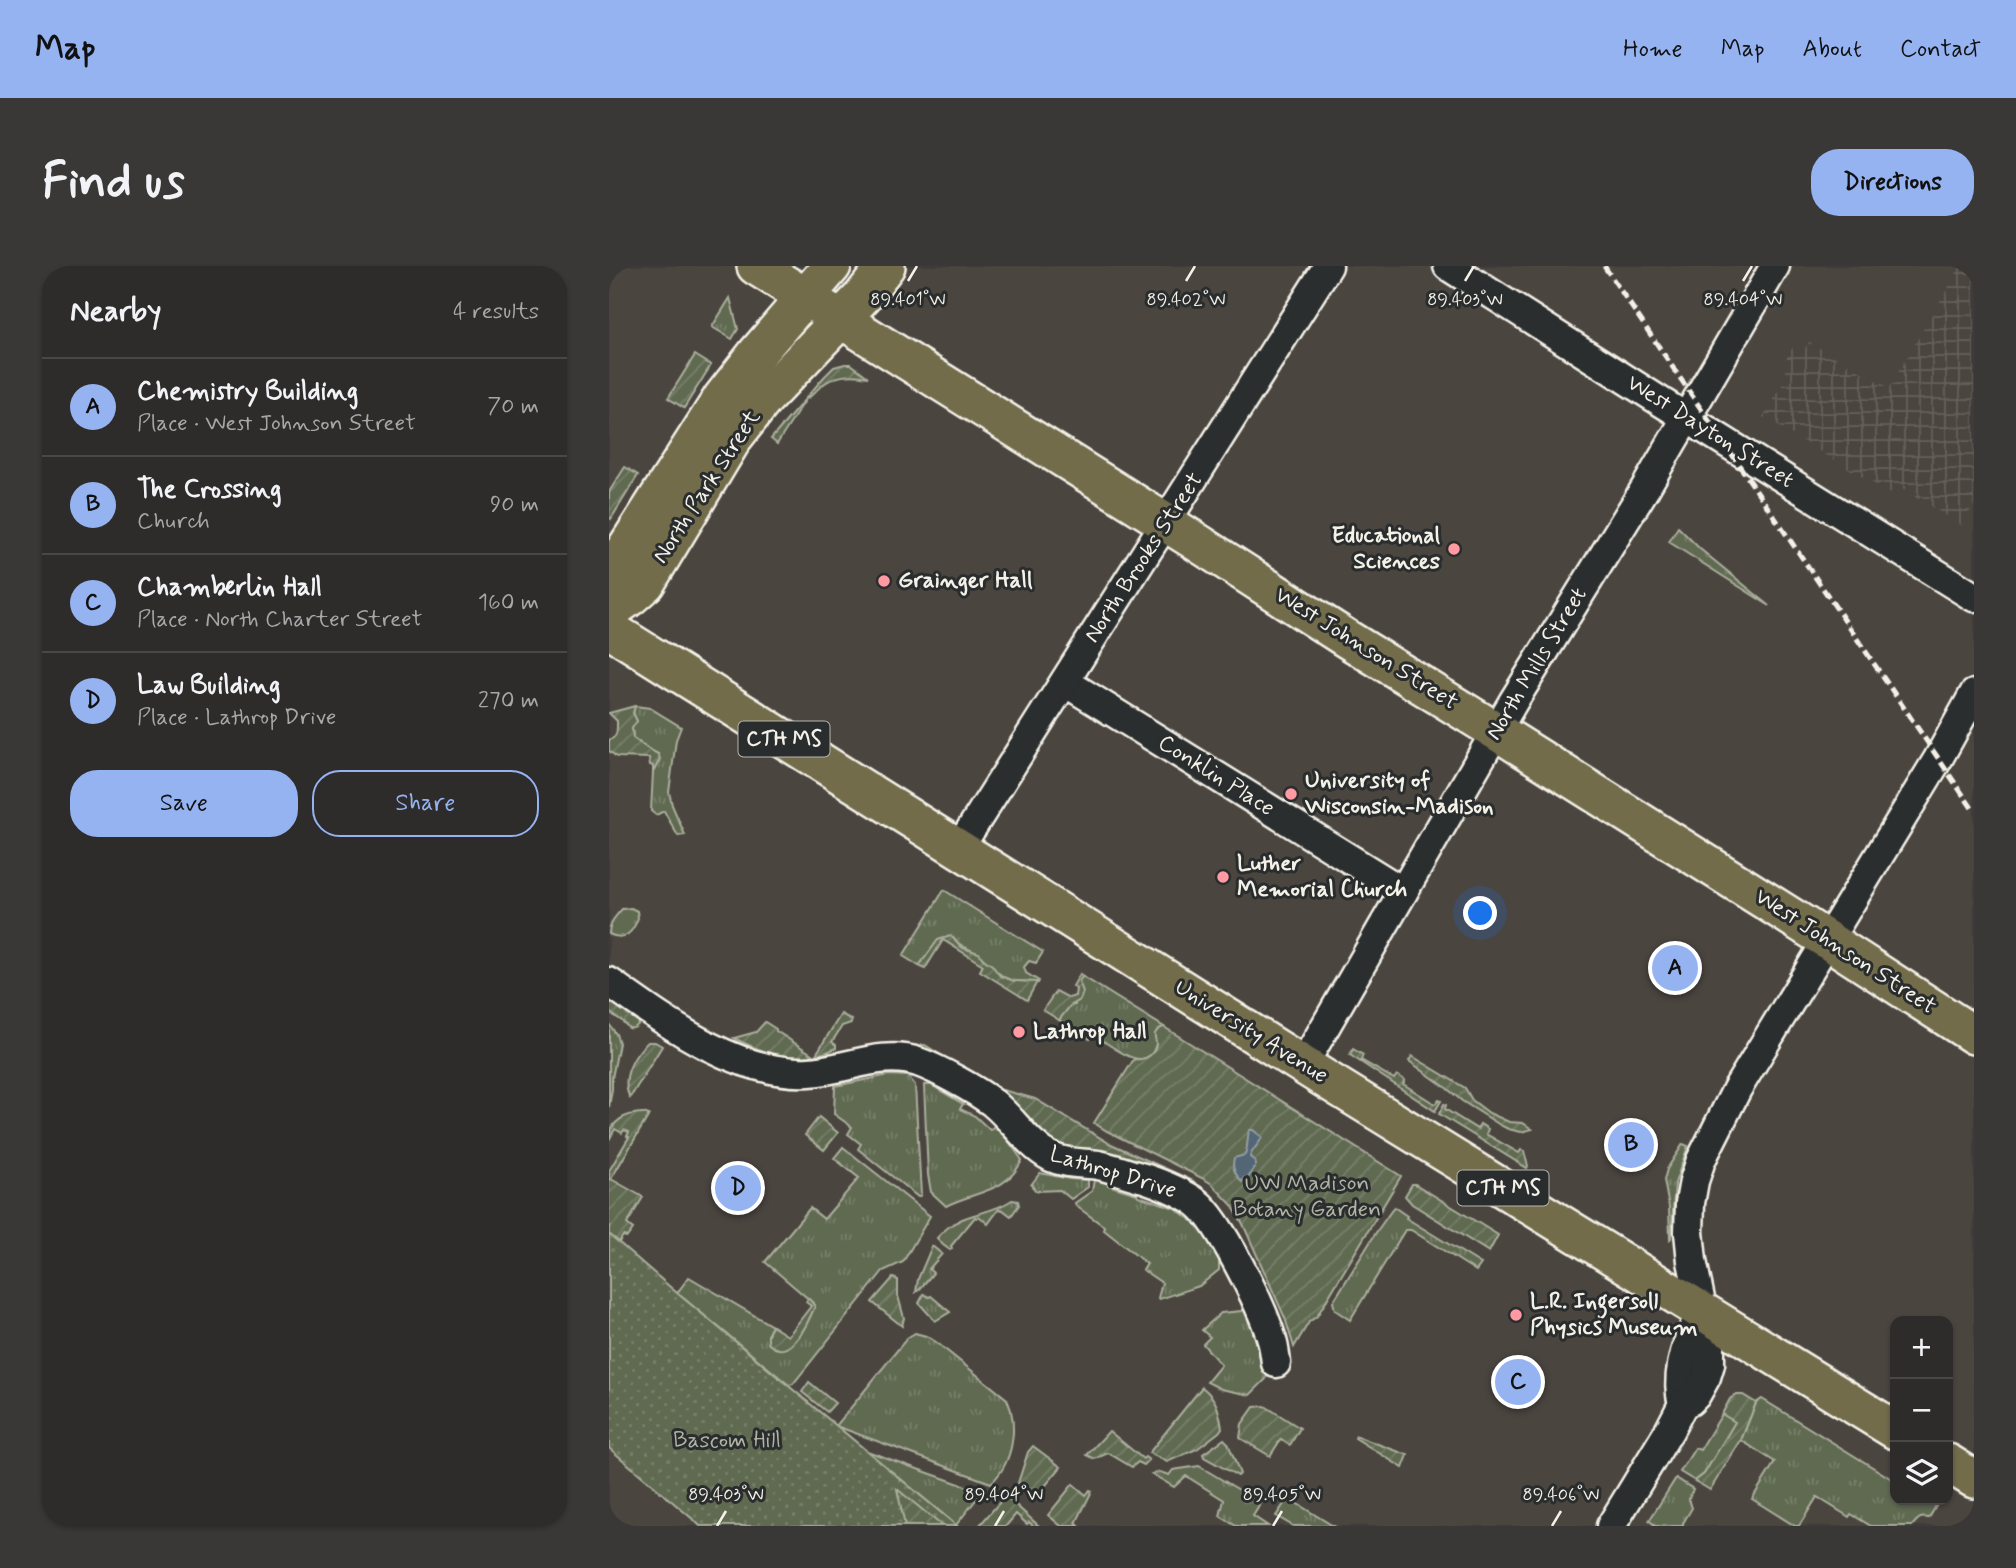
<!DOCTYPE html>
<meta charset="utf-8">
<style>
:root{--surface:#2e2c2b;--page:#3a3837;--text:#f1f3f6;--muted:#a7a7a9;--line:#494847;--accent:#95b2f1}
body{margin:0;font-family:Mynerve,sans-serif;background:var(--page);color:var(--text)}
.controls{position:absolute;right:21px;bottom:21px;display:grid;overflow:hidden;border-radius:14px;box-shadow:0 2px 5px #0004}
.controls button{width:63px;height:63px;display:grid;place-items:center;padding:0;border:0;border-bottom:2px solid var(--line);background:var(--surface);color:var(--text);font:35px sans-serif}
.you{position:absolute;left:872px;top:648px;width:24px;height:24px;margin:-18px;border:5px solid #fff;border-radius:50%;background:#1a73e8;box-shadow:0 0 0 10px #1a73e833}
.badge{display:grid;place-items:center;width:46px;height:46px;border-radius:50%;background:var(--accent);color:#111;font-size:23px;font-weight:700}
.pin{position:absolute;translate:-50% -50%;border:4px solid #fff;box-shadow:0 2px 7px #0006}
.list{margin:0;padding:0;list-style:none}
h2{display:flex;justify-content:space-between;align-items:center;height:91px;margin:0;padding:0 28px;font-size:30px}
h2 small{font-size:23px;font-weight:400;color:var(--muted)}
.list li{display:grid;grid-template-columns:46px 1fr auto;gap:21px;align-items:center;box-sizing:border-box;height:98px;padding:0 28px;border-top:2px solid var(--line)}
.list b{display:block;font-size:26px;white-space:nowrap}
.list p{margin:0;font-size:23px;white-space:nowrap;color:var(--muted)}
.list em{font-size:23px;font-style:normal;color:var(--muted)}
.actions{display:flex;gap:14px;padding:21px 28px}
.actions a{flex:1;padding:16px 0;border:2px solid var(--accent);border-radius:28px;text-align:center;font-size:24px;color:var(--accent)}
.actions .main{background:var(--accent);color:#111}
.icon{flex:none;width:38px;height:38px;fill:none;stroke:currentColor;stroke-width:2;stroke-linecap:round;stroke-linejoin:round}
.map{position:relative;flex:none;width:1365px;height:1260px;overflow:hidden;border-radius:28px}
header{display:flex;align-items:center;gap:42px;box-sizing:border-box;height:98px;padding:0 35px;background:var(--accent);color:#111}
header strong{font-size:33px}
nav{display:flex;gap:38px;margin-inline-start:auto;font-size:24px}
.intro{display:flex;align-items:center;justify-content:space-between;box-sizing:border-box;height:168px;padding:0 42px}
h1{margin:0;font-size:49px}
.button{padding:18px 32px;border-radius:28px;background:var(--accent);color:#111;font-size:24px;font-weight:700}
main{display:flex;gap:42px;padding:0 42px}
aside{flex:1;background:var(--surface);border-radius:28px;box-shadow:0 2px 5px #0004}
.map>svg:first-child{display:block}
.built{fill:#4c4541;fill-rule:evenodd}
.industrial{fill:url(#industrial-grid)}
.grass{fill:url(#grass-tufts);stroke:#aaae9c;stroke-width:2}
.park{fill:url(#park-dots);stroke:#aaae9c;stroke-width:2}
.garden{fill:url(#garden-furrows);stroke:#aaae9c;stroke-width:2}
.water{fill:#526675;stroke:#939ea3;stroke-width:2}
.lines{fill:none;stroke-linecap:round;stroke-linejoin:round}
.minor-casing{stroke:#f4f1e8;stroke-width:33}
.major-casing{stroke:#f4f1e8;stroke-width:42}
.minor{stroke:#2a2d2e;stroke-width:28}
.major{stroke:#726c4b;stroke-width:37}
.rail{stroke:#f4f1e8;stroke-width:5;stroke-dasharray:10 5;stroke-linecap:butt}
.ticks{fill:none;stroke:#f4f1e8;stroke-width:2.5}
.poi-dot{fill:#ff9aa2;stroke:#2a2d2e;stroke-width:2.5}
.labels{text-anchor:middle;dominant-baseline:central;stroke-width:6;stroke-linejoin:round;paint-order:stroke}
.shield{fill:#2a2d2e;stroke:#b7b6b0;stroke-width:2}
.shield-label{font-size:21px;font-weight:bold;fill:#f4f1e8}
.street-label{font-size:23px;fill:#f4f1e8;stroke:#2a2d2e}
.poi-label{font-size:23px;font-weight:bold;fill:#f4f1e8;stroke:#2a2d2e;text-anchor:start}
.park-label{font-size:23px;fill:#b1b4a4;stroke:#2a2d2e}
.ticks-label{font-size:18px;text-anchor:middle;fill:#f4f1e8;stroke:#2a2d2e;stroke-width:6;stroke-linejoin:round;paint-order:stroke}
</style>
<header>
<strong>Map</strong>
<nav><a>Home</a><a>Map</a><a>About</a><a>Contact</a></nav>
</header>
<div class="intro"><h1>Find us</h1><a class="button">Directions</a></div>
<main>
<aside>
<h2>Nearby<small>4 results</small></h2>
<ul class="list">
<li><span class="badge">A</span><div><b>Chemistry Building</b><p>Place · West Johnson Street</p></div><em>70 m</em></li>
<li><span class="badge">B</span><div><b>The Crossing</b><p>Church</p></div><em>90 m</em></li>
<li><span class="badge">C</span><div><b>Chamberlin Hall</b><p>Place · North Charter Street</p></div><em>160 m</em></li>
<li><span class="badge">D</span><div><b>Law Building</b><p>Place · Lathrop Drive</p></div><em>270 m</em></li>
</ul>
<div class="actions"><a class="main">Save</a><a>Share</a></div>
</aside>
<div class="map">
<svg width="1365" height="1260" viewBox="0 0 1365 1260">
<defs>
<pattern id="industrial-grid" width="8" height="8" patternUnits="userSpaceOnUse" patternTransform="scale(1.75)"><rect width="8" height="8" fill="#4c4541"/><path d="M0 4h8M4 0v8" fill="none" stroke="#66605c"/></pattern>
<pattern id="grass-tufts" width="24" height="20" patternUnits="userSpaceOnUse" patternTransform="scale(1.75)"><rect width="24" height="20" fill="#606a51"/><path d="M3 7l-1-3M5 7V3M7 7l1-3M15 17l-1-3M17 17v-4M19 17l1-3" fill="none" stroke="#77806a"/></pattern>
<pattern id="park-dots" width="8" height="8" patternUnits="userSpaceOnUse" patternTransform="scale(1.75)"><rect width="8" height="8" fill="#606a51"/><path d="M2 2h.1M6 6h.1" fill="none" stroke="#77806a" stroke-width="1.8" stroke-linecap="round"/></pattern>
<pattern id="garden-furrows" width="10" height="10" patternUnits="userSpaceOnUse" patternTransform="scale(1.75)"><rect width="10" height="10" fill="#606a51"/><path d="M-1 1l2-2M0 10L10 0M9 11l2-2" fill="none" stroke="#77806a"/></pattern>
</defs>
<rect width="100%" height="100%" fill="#3e3b39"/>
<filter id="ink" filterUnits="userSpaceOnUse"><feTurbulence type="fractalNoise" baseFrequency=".0143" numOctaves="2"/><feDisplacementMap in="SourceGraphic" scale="14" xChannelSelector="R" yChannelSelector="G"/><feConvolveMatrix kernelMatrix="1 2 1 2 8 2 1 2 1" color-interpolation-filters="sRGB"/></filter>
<g filter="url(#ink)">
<path class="built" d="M 0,0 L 1365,0 L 1365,1260 L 0,1260 ZM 1286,1055 L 1339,1055 L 1339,1234 L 1286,1234 Z"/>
<polygon class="industrial" points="1349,0 1365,0 1365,239 1353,259 1293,223 1289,228 1286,227 1284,229 1154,151 1180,108 1172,101 1185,80 1194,86 1200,76 1280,122 1350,3"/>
<g class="grass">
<polygon points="121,32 129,63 123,73 103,61"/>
<polygon points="1069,261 1091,283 1161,340 1060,276"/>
<polygon points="26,440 41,442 72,461 67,474 60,526 63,539 76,569 69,570 55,545 47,549 42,545 44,506 48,500 49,488 39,483 24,472 23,462 28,455 24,447"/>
<path d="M 335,624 L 434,686 L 427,697 L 420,695 L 415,701 L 417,707 L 430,715 L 429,717 C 420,714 410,717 401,714 C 387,709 381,697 370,689 C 360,681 351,682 342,670 L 329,674 L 310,700 L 294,690 Z"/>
<path d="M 22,642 L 28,645 L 29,652 C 24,666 16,676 0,668 C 0,657 6,651 13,643 Z"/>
<path d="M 473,710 L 555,761 L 549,764 C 548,769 548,776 546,781 C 537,811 499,777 484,768 L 481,773 L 450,754 L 461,740 L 466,739 L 470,715 Z"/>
<polygon points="0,758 7,768 10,777 3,812 3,823 0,841"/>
<polygon points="280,809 299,810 306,819 312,929 309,931 249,883 252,878 239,868 243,861 225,848 226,820"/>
<path d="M 315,819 L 322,819 L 354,838 L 351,843 L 366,850 L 381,864 L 385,860 L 398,873 L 413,894 C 398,927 366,925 337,940 L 322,926 L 319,909 Z"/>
<polygon points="1074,878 1079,880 1066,917 1062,972 1061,973 1060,941 1055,914 1058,903"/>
<polygon points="234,881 321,950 294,996 274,1005 184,1118 180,1119 68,1027 80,1011 163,1060 159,1068 159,1076 192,1067 206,1040 203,1036 156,996 201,942 215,953 250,912 225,892"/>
<polygon points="431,907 461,913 479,914 479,921 462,933 451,924 427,925 422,919"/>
<polygon points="485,914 499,917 499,919 528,928 529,930 566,942 583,955 585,953 579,943 610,982 610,1004 590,1020 550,1033 549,1032 553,1017 534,1004 538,998 495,964 496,961 467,940 466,937 483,925"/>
<path d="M 403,934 L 409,935 L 410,939 L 402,950 L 394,944 L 390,943 L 379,958 L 370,950 L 368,952 L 366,951 L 342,980 L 343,982 L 341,984 L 334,979 L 328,972 C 353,943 376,952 403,934 Z"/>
<polygon points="785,941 798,950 797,952 872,998 867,1005 802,964 796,964 741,1054 726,1044 724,1036 768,965"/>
<polygon points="323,980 333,988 320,1003 324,1007 311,1023 307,1026 309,1013"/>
<polygon points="315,1028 320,1031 322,1030 341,1046 326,1055 310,1037"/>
<polygon points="634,1034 637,1034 659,1107 657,1113 641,1129 612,1123 598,1116 612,1099 594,1078 601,1071 593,1064 612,1047 633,1045"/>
<path d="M 306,1067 L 317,1070 L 327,1076 L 398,1133 C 410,1160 404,1197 382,1217 L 227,1160 L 298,1072 Z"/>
<path d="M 1153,1133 L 1286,1215 L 1286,1234 L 1317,1234 L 1327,1240 L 1320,1252 C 1311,1250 1309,1253 1303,1260 L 1262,1260 L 1242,1248 L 1240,1251 L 1208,1231 L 1190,1260 L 1186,1260 L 1143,1233 L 1166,1196 L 1132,1174 L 1147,1137 Z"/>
<polygon points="1113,1148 1127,1156 1095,1208 1086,1215 1071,1206 1086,1182 1091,1184"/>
<polygon points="258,1185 373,1226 347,1259"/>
<polygon points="590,1200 652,1237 644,1250 659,1260 627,1260 611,1250 615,1234 577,1210 565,1221 543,1208 551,1206 560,1209 564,1204"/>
<polygon points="1067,1212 1084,1223 1080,1233 1083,1242 1074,1257 1074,1260 1044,1260 1045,1258 1040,1255"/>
<polygon points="679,1232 724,1260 684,1260 667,1250"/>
</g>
<polygon class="park" points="0,968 68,1027 348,1260 91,1260 86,1255 0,1182"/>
<g class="garden">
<polygon points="86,89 102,99 75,142 59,132"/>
<path d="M 236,98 L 242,98 L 259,111 C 242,107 223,109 210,122 C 205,126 204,130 197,133 L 168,178 L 162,173 L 215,111 L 225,101 Z"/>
<polygon points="16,201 29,209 2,253 0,251 0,226"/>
<path d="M 26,440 L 24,447 L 28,455 L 23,462 L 24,472 L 39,483 L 49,488 L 51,493 L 44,506 L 44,500 L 41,499 L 40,492 L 8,491 L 0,485 L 0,474 C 9,471 8,464 8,455 L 0,447 Z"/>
<polygon points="342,670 354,682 370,687 374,693 383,699 391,710 405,715 428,716 418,734 371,705 374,699 334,674 316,703 310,700 329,674"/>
<polygon points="471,708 474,710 470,715 474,726 471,734 461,740 450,754 434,744 447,725 460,732 466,730 467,723 464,720"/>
<path d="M 0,733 L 34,752 C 30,757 27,764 20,762 L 13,755 L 0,746 Z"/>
<path d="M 232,748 L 243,754 L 242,757 L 233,760 L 223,776 L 227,779 L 227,782 C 195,799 156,789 125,772 L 147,766 L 156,756 L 167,763 L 167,765 L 206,790 Z"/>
<path d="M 555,761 L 792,910 L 708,1050 L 700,1056 L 685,1081 L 676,1052 L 634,958 L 623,939 L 603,918 L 595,913 L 498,865 L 485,857 L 525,793 C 535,794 544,791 547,779 C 548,776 545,772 546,768 C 547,764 552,762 555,761 Z"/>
<path d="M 39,776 L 46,776 L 53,780 L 21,832 C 11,813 24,789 39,776 Z"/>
<polygon points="313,779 316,779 392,826 394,824 426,833 500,877 584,915 576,920 453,885 317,788"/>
<polygon points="744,783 754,789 752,794 785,813 788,809 796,814 794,818 826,838 830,834 832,835 826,845 741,789"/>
<polygon points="803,790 856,822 863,834 880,847 900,856 914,857 923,863 912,866 899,863 891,859 853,835 835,820 800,795"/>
<polygon points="835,838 837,839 836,843 868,863 871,858 879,863 877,868 910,887 912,884 915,885 919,900 918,902 830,848"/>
<path d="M 34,847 L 40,849 L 2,913 L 34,931 L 18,958 L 24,963 L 18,971 L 14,970 L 10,976 L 0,968 L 0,905 L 20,871 L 18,870 L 20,866 L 15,864 L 13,867 L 6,863 L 0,874 C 0,855 18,847 34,847 Z"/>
<polygon points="210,851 229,867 215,884 196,869"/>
<polygon points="803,918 806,918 889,969 880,986 803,938 796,930"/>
<polygon points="284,1012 289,1014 289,1030 295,1052 293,1060 263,1036"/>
<path d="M 199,1032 L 206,1040 C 199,1057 181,1099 159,1077 L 159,1068 L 163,1060 L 179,1070 L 202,1040 L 197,1036 Z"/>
<polygon points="200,1116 226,1137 218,1146 193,1126"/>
<path d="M 593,1121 C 608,1133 610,1144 613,1162 L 610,1166 L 588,1183 L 558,1196 L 540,1187 Z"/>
<polygon points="1126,1129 1134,1129 1147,1137 1132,1174 1101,1224 1086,1215 1095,1208 1126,1156 1113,1148 1121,1133"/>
<polygon points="656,1140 691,1162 681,1179 672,1173 661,1190 631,1172 633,1158 645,1141"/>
<polygon points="500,1165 534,1193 536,1191 540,1194 535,1199 529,1196 523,1201 499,1187 486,1193 478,1189"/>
<polygon points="747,1170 799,1189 794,1202 746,1172"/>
<polygon points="615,1173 619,1177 631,1208 629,1210 595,1191 594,1188"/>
<polygon points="424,1180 452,1201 426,1232 409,1217 419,1186"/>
<polygon points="464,1218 477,1229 481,1224 483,1225 467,1257 470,1260 452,1260 439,1249"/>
<polygon points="288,1223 332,1259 332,1260 296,1260"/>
<polygon points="395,1231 399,1232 430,1260 424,1260 420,1256 418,1258 407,1248 397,1260 370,1260"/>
</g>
<path class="water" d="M 640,864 L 644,864 L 653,871 C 650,880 643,882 641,891 L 646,895 L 647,899 L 639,912 L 635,912 L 633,916 C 627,909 622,902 625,892 L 636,889 C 639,881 638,873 640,864 Z"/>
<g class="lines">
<g class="minor-casing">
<g id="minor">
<polyline points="839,0 1054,137 1365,331"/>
<polyline points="456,416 794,626"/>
<polyline points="350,582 719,0"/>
<path d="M 0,716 C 55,755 128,810 200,806 C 237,804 272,784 309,796 C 329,803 367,824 384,837 C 405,854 418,878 442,891 C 457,898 473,897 489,899 C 504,902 520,908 535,912 C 553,918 572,925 588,937 C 611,955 653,1041 662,1071 C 665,1079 666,1088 667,1097"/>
<polyline points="694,799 904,436 1037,221 1166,0"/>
<path d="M 1074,1138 C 1065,1107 1079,1072 1093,1045"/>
<polyline points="1002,1260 1060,1165 1074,1138 1081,1135 1087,1129 1097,1111 1101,1098 1101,1080 1083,995 1080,966 1081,937 1085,915 1092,894 1128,823 1329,493 1365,428"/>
</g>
</g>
<g class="major-casing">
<g id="major">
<polyline points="147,0 583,273 738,373 887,465 1195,659 1365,769"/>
<polyline points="0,309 113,132 149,86 223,0"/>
<polyline points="0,346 21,331 37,317 125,171 155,133 254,30 277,0"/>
<polyline points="0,363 713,811 1286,1164"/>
<polyline points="1339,1197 1365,1213"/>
</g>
</g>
<use href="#minor" class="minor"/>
<use href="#major" class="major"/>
<polyline class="rail" points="995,0 1365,545"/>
</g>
</g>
<path class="ticks" d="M 299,15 L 308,0M 577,15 L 586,0M 856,15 L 865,0M 1134,15 L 1143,0M 108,1260 L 117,1245M 386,1260 L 395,1245M 664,1260 L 673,1245M 943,1260 L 952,1245"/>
<g class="poi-dot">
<circle cx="845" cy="283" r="7"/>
<circle cx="275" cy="315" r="7"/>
<circle cx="682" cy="528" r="7"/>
<circle cx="614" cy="611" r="7"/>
<circle cx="410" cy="766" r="7"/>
<circle cx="907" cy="1049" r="7"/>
</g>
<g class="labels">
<g class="shield">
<rect x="129.5" y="455.5" width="91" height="35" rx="5"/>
<rect x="848.5" y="904.5" width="91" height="35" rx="5"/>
</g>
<g class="shield-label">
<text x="175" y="473">CTH MS</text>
<text x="894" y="922">CTH MS</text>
</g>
<g class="street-label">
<text transform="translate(1101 166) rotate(32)">West Dayton Street</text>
<text transform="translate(98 221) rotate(-57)">North Park Street</text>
<text transform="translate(535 292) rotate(-57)">North Brooks Street</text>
<text transform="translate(757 383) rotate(32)">West Johnson Street</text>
<text transform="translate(928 398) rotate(-59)">North Mills Street</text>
<text transform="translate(607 510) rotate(32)">Conklin Place</text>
<text transform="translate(1236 686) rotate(33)">West Johnson Street</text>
<text transform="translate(642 766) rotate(32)">University Avenue</text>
<text transform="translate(504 907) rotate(17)">Lathrop Drive</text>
</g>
<g class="poi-label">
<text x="831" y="270" text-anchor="end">Educational<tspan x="831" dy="26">Sciences</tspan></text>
<text x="289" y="315">Grainger Hall</text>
<text x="696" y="515">University of<tspan x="696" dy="26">Wisconsin-Madison</tspan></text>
<text x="628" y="598">Luther<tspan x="628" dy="26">Memorial Church</tspan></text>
<text x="424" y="766">Lathrop Hall</text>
<text x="921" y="1036">L.R. Ingersoll<tspan x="921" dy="26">Physics Museum</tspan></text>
</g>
<g class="park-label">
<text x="698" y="918">UW Madison<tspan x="698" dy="26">Botany Garden</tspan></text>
<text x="118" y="1175">Bascom Hill</text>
</g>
</g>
<g class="ticks-label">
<text x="299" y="39">89.401°W</text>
<text x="577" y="39">89.402°W</text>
<text x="856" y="39">89.403°W</text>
<text x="1134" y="39">89.404°W</text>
<text x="117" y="1234">89.403°W</text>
<text x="395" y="1234">89.404°W</text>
<text x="673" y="1234">89.405°W</text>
<text x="952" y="1234">89.406°W</text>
</g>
</svg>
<div class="controls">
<button>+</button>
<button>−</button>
<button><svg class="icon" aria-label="layers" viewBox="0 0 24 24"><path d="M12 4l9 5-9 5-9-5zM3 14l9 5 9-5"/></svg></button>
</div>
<div class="you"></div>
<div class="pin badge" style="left:1066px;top:702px">A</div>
<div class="pin badge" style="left:1022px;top:879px">B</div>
<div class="pin badge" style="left:909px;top:1116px">C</div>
<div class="pin badge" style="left:129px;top:922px">D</div>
</div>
</main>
